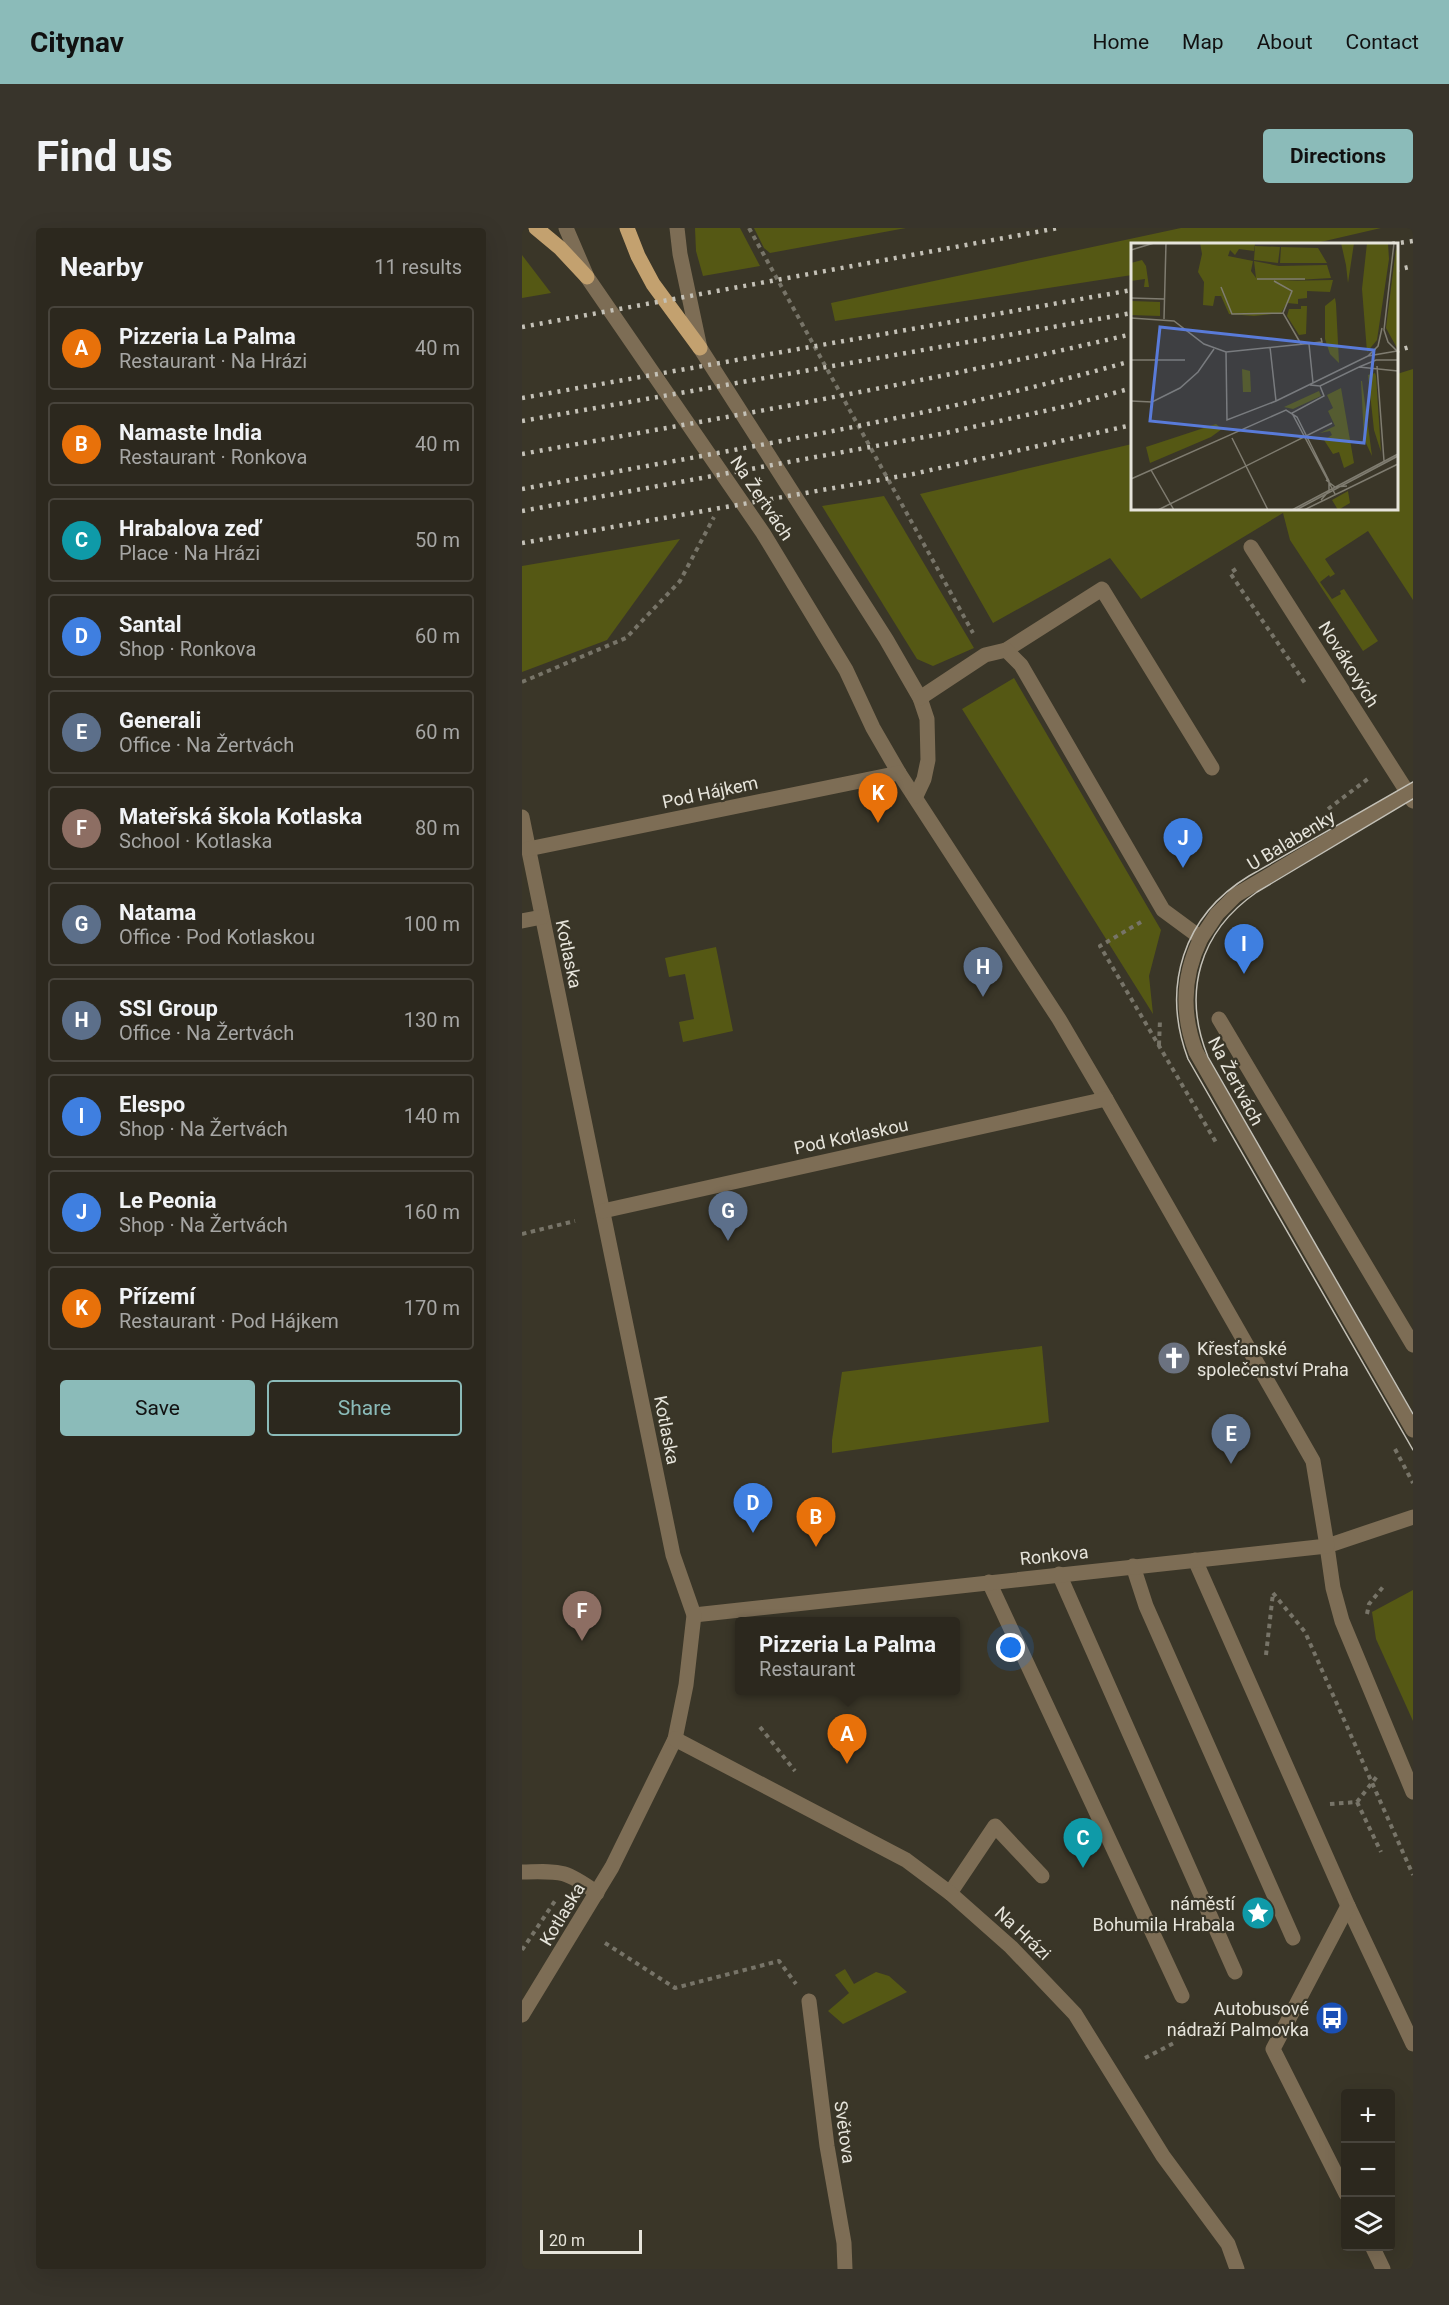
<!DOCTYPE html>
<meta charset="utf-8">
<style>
:root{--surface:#2c281e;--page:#38342b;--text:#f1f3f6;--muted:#a6a6a4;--line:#48443c;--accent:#8bbbb9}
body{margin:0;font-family:Roboto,sans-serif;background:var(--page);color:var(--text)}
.controls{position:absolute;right:18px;bottom:18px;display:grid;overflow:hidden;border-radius:6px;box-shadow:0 6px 24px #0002}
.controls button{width:54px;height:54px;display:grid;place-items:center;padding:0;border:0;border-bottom:2px solid var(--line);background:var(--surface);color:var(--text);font:30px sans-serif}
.scale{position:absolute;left:18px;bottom:15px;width:102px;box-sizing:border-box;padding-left:6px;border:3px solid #e6e4db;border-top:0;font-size:16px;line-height:21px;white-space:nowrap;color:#e6e4db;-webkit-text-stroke:4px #3a3628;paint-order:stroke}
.you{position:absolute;left:489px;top:1420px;width:21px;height:21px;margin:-15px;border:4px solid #fff;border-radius:50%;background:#1a73e8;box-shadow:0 0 0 9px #1a73e833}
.badge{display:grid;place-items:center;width:39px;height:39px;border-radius:50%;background:var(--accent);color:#fff;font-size:20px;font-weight:700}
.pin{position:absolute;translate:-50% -50px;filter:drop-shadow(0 2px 3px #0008)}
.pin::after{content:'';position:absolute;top:32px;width:21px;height:18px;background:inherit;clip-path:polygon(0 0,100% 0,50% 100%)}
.popup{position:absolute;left:213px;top:1389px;width:225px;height:78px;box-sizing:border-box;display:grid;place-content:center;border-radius:6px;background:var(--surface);filter:drop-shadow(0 2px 4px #0005);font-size:20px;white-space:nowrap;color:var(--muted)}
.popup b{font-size:22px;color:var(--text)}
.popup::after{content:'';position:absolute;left:50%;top:100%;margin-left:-12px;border:12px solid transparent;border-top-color:var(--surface)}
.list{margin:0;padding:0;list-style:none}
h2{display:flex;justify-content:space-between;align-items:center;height:78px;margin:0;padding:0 24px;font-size:26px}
h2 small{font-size:20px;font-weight:400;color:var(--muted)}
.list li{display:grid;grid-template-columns:39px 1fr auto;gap:18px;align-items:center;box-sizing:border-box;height:84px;margin:0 12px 12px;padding:0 12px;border:2px solid var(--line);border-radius:6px}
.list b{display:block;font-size:22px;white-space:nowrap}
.list p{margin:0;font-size:20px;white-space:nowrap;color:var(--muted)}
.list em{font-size:20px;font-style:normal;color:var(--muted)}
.actions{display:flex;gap:12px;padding:18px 24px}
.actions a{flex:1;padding:14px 0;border:2px solid var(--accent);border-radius:6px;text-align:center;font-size:21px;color:var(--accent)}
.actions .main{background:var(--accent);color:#111}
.icon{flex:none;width:33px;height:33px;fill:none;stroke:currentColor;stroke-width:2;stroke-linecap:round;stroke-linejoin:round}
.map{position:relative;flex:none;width:891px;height:2041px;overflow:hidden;border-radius:6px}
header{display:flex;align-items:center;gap:36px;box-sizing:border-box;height:84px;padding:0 30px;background:var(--accent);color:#111}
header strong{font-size:28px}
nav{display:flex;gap:33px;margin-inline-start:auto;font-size:21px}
.intro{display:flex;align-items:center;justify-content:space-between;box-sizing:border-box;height:144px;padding:0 36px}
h1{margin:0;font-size:42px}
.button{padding:15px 27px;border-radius:6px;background:var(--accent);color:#111;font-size:21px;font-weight:700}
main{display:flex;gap:36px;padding:0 36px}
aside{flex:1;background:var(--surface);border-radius:6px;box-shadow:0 6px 24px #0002}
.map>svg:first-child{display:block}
.green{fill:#555814}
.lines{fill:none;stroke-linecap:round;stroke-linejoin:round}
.path{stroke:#777468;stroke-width:4;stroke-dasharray:4.5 4.5;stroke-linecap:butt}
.service{stroke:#7d6d55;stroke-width:15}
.pedestrian{stroke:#7d6d55;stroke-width:15}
.minor{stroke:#7d6d55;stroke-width:15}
.primary{stroke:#c3a16f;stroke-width:15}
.tram{stroke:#c4c1b7;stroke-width:1.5}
.rail{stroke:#c4c1b7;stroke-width:4.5;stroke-dasharray:3 6;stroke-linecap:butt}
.labels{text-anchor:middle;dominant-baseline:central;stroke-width:4.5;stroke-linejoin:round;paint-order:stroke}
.street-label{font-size:18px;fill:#e6e4db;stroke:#3a3628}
.poi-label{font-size:18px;fill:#e6e4db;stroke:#3a3628;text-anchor:end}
.inset-road{fill:none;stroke:#7f7c70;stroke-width:1.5}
.view{fill:#597bd9;fill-opacity:0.15;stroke:#597bd9;stroke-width:3}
.inset-edge{fill:none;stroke:#e6e4db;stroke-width:3}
</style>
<header>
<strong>Citynav</strong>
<nav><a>Home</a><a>Map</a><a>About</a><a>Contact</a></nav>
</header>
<div class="intro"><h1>Find us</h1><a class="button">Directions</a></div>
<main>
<aside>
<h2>Nearby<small>11 results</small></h2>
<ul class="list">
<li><span class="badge" style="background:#e8710a">A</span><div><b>Pizzeria La Palma</b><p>Restaurant · Na Hrázi</p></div><em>40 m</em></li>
<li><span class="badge" style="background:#e8710a">B</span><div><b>Namaste India</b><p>Restaurant · Ronkova</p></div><em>40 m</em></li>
<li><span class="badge" style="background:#0f9aa8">C</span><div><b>Hrabalova zeď</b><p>Place · Na Hrázi</p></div><em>50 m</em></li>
<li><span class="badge" style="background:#3f7fe0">D</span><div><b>Santal</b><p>Shop · Ronkova</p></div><em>60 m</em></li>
<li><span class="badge" style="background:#5c6f8a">E</span><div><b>Generali</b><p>Office · Na Žertvách</p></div><em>60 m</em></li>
<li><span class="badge" style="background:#8d6e63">F</span><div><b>Mateřská škola Kotlaska</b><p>School · Kotlaska</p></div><em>80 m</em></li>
<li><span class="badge" style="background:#5c6f8a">G</span><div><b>Natama</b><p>Office · Pod Kotlaskou</p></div><em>100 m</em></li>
<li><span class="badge" style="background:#5c6f8a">H</span><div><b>SSI Group</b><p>Office · Na Žertvách</p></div><em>130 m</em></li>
<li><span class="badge" style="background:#3f7fe0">I</span><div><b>Elespo</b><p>Shop · Na Žertvách</p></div><em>140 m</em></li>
<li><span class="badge" style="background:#3f7fe0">J</span><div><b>Le Peonia</b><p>Shop · Na Žertvách</p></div><em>160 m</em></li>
<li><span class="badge" style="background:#e8710a">K</span><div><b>Přízemí</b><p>Restaurant · Pod Hájkem</p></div><em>170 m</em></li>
</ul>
<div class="actions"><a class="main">Save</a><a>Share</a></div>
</aside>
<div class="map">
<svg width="891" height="2041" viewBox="0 0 891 2041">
<rect width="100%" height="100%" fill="#3a3628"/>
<g class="green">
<polygon points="173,0 218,0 238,38 181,48 174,23"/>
<polygon points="232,0 384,0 248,25 242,20"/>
<polygon points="659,0 859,0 790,16 610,16 610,47 313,93 309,75"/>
<polygon points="0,27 29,65 0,70"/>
<polygon points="891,141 891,372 846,303 803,331 813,346 808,349 807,347 798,354 810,371 819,366 818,363 822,361 856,413 841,423 768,312 761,285 619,371 588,330 471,395 398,266 610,216 610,280 874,280 875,146"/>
<polygon points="362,268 452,420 411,438 395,431 300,278"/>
<polygon points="158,311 85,412 0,444 0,338"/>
<polygon points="492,450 639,702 627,748 631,786 440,481"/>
<polygon points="194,719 211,803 161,814 157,794 172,791 163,746 147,749 143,730"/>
<polygon points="520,1118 527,1194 310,1225 310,1212 320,1144"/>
<polygon points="891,1362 891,1493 854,1411 850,1384"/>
<polygon points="323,1741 332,1756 354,1744 367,1748 385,1764 321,1796 306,1783 327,1765 313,1747"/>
</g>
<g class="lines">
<g class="path">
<polyline points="227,0 451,405"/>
<polyline points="714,341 708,345 783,455"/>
<polyline points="0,454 104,410 158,353 192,289"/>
<polyline points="806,581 847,550"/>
<polyline points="619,694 578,718 695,916"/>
<polyline points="637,817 638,792"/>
<polyline points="0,1006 53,993"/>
<polyline points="873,1221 891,1255"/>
<polyline points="751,1365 783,1404 891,1647"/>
<polyline points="845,1386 847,1376 861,1359"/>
<polyline points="744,1427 751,1365"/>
<polyline points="238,1499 273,1543"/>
<polyline points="835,1574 859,1624"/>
<polyline points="808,1576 835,1574 856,1547"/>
<polyline points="83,1715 153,1760 257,1733 274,1756"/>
<polyline points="0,1722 35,1670"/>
<polyline points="623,1830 652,1815"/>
</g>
<g class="service">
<polyline points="484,422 580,361 690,540"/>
<path d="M 679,710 C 661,747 659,785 674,824 L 891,1202"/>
<polyline points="891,1289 805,1318 811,1360 820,1393 891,1564"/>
<polyline points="673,1332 826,1678 891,1816"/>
<polyline points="611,1338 624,1378 771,1710"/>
<polyline points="537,1346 713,1744"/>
<polyline points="467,1354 660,1768"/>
<path d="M 0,1644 C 40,1643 43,1642 75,1665"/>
<polyline points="428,1665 473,1598 520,1648"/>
<polyline points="824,1966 751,1821 826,1678"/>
<polyline points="850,2018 861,2041"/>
</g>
<polyline class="pedestrian" points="697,791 891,1117"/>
<g class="minor">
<polyline points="44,0 65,49 241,305 324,442 351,500 377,545 537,791 584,871 791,1233 805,1318 172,1387"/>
<polyline points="155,0 158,26 178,120 364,411 398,470 405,491 406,532 402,551 394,568"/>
<polyline points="729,319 891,573"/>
<polyline points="398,470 463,427 484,422 499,437 641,682 679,710 695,686 714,667 891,562"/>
<polyline points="0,589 151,1327 172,1387 164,1457 153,1511 90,1639 0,1787"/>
<polyline points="6,621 377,545"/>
<polyline points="0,693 20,689"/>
<polyline points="81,983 584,871"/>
<polyline points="153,1511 384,1632 428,1665 489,1719 553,1786 641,1928 706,2016 715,2041"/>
<polyline points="287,1773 305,1918 322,2015 323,2041"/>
</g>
<g class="primary">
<polyline points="14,0 38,20 65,49"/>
<polyline points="105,0 116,28 131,56 178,120"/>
</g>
<g class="tram">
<path d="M 891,554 L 727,648 C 661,688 639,759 666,831 L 891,1222"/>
<path d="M 891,571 L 735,664 C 677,704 660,765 686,829 L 891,1186"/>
</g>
<g class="rail">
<polyline points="870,16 891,13"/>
<polyline points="874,42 891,38"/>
<polyline points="0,99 536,0"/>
<polyline points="874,123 891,118"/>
<polyline points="0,170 610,62"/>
<polyline points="0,193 610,85"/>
<path d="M 0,226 C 204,189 409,154 610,106"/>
<path d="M 0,261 C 203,223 407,190 606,134"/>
<polyline points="0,283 419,206 545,178 610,160"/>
<polyline points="0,315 391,246 610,197"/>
</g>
</g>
<defs>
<g id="church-disc" transform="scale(1.725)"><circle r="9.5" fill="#6b7280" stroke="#3a3628"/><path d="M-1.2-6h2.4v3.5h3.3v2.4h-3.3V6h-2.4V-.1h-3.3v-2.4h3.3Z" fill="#fff"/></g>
<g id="sight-disc" transform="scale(1.725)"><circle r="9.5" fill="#0f9aa8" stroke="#3a3628"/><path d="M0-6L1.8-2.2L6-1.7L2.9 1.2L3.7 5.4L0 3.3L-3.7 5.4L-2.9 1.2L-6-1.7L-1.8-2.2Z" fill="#fff"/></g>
<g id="bus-disc" transform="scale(1.725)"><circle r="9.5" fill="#1a4fb4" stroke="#3a3628"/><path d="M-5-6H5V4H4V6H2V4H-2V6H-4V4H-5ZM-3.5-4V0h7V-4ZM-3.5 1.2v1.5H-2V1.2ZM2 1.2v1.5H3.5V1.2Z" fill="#fff"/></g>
</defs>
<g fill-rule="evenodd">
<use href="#church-disc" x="652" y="1130"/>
<use href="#sight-disc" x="736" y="1685"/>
<use href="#bus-disc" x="810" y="1790"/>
</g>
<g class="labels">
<g class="street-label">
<text transform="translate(240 270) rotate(56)">Na Žertvách</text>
<text transform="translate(827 436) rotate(58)">Novákových</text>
<text transform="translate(188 564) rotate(-12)">Pod Hájkem</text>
<text transform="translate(769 612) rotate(-31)">U Balabenky</text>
<text transform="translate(47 726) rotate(78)">Kotlaska</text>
<text transform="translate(714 853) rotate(62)">Na Žertvách</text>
<text transform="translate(329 908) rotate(-12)">Pod Kotlaskou</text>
<text transform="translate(145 1202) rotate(79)">Kotlaska</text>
<text transform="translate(532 1327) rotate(-6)">Ronkova</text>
<text transform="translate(40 1686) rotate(-59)">Kotlaska</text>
<text transform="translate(501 1705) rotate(43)">Na Hrázi</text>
<text transform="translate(323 1904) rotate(82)">Světova</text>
</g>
<g class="poi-label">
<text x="675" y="1120" text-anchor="start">Křesťanské<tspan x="675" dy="21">společenství Praha</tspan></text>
<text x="713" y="1675">náměstí<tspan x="713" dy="21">Bohumila Hrabala</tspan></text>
<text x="787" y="1780">Autobusové<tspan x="787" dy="21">nádraží Palmovka</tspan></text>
</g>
</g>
<g transform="translate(609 15)">
<rect width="267" height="267" fill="#3a3628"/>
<path d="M 69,0 L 148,1 L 124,1 L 123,8 L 108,6 L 104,12 L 99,7 L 97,13 L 122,18 L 120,28 L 125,35 L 123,18 L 148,23 L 196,22 L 200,35 L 149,38 L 202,37 L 199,49 L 176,48 L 176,55 L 167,56 L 167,61 L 156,60 L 150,70 L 123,73 L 98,71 L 90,53 L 84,53 L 82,63 L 72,62 L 73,39 L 67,29 L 71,11 ZM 210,0 L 223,0 L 217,40 L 215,22 ZM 236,0 L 257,0 L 258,16 L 246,97 L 236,109 L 231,46 ZM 124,3 L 149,4 L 147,20 L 123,17 ZM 150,4 L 187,5 L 196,20 L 149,20 ZM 265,5 L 267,12 L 266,105 L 255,85 ZM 11,17 L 15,23 L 18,44 L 13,44 L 14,36 L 0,38 L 0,20 ZM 204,55 L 205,61 L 208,120 L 199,111 L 194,96 L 194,63 ZM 0,58 L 29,59 L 29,73 L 0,72 ZM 170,63 L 176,63 L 175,91 L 168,92 L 156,73 L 158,66 L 170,66 ZM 111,126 L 119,128 L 120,149 L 112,149 ZM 244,130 L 245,133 L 250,209 L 243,187 L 237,132 ZM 230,138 L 231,138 L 241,213 L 233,196 ZM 210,145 L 223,220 L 213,225 L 208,209 L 202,211 L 193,197 L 201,192 L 199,188 L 189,190 L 204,183 L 197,168 L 202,165 L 196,152 ZM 188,148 L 190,153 L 162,166 L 153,164 ZM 85,181 L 91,186 L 80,194 L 19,220 L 15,204 ZM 217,248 L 219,260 L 207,267 L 201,257 Z" fill="#555814"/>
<path class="inset-road" d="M 263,0 L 253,87 L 257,99 L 267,109M 0,7 L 23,0M 126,36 L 174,36M 143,38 L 161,48 L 152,70 L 170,101M 90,44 L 101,71 L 152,70M 0,55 L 33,56M 0,75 L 43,78 L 73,101 L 95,109 L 191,99 L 190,95M 33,76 L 35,0M 178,101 L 182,140M 139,104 L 145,158M 95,109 L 96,177 L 145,158 L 237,113 L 266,108M 237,113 L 247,103 L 251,85M 0,117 L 54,117M 267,120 L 267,158M 246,123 L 253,218M 228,124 L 245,117 L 267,117M 179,142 L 189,143 L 228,124 L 267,128M 189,143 L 193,153 L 161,170 L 204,251M 0,158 L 21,159 L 49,145 L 67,129 L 83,106M 101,195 L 137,267M 20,227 L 43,267M 0,236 L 155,167 L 166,174 L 198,238 L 198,248 L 190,257M 195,237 L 204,244 L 216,243M 27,267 L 201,180M 161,267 L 267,211M 165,267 L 267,213M 173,267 L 267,221"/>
<path class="view" d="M 29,84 L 243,107 L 233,200 L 19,178 Z"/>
<rect width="267" height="267" class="inset-edge"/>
</g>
</svg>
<div class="controls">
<button>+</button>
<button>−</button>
<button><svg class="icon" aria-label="layers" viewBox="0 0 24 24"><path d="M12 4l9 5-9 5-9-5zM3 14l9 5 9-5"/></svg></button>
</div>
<div class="scale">20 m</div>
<div class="you"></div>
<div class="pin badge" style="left:325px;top:1536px;background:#e8710a">A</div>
<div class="popup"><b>Pizzeria La Palma</b>Restaurant</div>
<div class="pin badge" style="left:294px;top:1319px;background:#e8710a">B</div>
<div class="pin badge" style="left:561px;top:1640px;background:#0f9aa8">C</div>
<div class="pin badge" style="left:231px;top:1305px;background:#3f7fe0">D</div>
<div class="pin badge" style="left:709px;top:1236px;background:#5c6f8a">E</div>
<div class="pin badge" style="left:60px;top:1413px;background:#8d6e63">F</div>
<div class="pin badge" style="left:206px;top:1013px;background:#5c6f8a">G</div>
<div class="pin badge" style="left:461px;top:769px;background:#5c6f8a">H</div>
<div class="pin badge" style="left:722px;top:746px;background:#3f7fe0">I</div>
<div class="pin badge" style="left:661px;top:640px;background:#3f7fe0">J</div>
<div class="pin badge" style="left:356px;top:595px;background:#e8710a">K</div>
</div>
</main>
